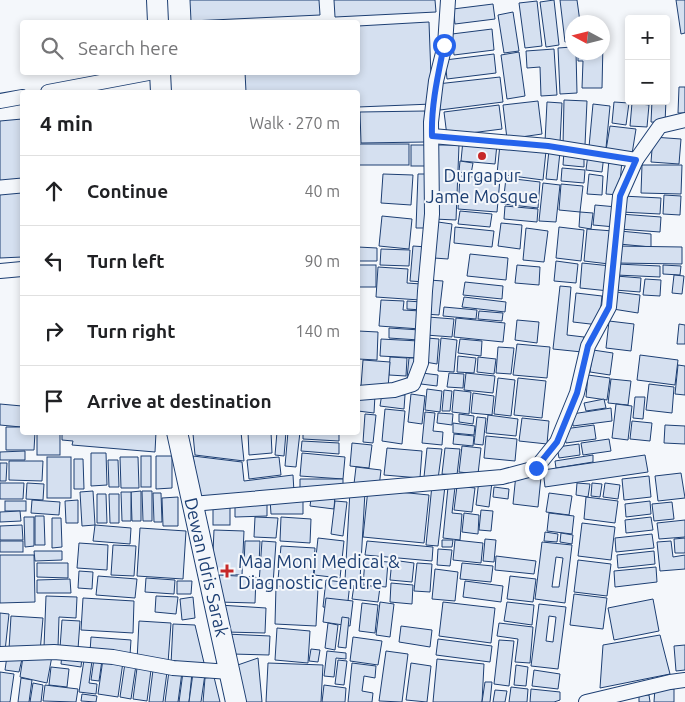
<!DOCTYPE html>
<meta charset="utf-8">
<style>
:root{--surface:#fff;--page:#f2f2f2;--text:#202124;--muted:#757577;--line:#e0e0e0}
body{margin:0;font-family:Ubuntu,sans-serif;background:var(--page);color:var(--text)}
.controls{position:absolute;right:15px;top:15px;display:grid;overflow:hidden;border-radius:5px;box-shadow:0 2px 8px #0003}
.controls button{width:45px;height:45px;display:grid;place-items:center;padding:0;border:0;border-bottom:1px solid var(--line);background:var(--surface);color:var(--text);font:25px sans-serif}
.compass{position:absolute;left:565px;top:15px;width:45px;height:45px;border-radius:50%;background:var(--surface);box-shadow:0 2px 8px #0003;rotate:277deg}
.stop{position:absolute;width:15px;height:15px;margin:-11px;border:4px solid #2563eb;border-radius:50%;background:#fff}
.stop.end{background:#2563eb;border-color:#fff;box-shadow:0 1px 5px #0008}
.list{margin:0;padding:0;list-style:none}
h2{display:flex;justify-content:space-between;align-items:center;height:65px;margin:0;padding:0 20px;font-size:21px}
h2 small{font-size:16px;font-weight:400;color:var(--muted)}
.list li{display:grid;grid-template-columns:32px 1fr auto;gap:15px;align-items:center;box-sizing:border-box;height:70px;padding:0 20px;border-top:1px solid var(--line)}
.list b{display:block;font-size:19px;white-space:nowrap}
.list em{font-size:16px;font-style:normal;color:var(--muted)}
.icon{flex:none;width:28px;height:28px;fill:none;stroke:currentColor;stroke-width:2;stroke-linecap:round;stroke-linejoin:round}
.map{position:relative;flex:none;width:685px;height:702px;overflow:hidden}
.search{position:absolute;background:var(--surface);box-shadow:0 2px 8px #0003;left:20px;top:20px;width:340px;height:55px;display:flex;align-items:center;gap:12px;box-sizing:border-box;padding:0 18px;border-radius:5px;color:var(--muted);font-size:19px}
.panel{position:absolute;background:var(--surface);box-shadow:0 2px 8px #0003;left:20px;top:90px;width:340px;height:345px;border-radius:5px}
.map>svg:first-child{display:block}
.building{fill:#d5e0f0;stroke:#1d3f73;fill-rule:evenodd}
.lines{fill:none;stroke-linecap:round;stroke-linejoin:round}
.minor-casing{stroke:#1d3f73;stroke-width:16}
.secondary-casing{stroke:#1d3f73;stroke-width:22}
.minor{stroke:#f4f7fb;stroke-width:14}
.secondary{stroke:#f4f7fb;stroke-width:20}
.route{stroke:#2563eb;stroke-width:6}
.poi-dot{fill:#c62828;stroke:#f4f7fb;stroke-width:2}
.labels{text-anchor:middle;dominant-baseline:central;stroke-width:4;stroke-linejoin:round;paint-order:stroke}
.poi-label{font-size:18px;fill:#1d3f73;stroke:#f4f7fb}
.street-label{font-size:18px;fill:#1d3f73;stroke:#f4f7fb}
</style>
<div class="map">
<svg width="685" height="702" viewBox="0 0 685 702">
<rect width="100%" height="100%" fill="#f4f7fb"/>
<g class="building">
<polygon points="190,0 319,0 320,15 191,21"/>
<polygon points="334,0 435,0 436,12 335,17"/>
<polygon points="554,0 559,45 546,47 540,2"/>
<polygon points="560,0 577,0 580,22 572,22 572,41 565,42"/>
<polygon points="676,0 685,0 685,33 681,34"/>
<polygon points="537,1 542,46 525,48 519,3"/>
<polygon points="493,4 495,19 455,24 453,9"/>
<polygon points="513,12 519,51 504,53 498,15"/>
<polygon points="429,22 432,104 358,107 358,92 246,92 245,72 358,72 358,26"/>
<polygon points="492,29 494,50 454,55 452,34"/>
<polygon points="603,43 602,88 582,88 583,61 578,61 578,52 602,52"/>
<polygon points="572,47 572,52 576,52 577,93 560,94 558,48"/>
<polygon points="554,49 557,95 541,96 540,67 527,68 526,51"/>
<polygon points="519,52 525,96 507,99 501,55"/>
<polygon points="494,54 496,73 447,79 445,60"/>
<polygon points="500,77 503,102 440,110 437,84"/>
<polygon points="679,87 685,87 685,113 678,113"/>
<polygon points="564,100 587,101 585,145 563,145"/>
<polygon points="666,100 665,123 651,122 652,101 666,101"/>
<polygon points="538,101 542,134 507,139 503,105"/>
<polygon points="547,102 562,103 560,143 545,142"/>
<polygon points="614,102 629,103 626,125 612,123"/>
<polygon points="632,103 649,105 647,127 630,126"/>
<polygon points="593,104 610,106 606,148 589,147"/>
<polygon points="499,105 502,129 447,136 444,112"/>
<polygon points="425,111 425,142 361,143 360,112"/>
<polygon points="22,119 22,178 0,180 0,121"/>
<polygon points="610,126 636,129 632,154 606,150"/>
<polygon points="653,137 681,139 679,164 651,162"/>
<polygon points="463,140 497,144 495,164 461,161"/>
<rect x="358" y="144" width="51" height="21"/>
<polygon points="500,144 546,151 543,180 497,174"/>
<rect x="411" y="145" width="18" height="21"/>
<polygon points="437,145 459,145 456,220 434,219"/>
<polygon points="549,150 560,152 557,180 546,179"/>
<polygon points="564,151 584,152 584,167 563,165"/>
<polygon points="588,154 604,155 602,172 586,170"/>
<polygon points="609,159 622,160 619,195 606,194"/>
<polygon points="460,161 473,163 471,174 459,172"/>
<polygon points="642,165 682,165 681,194 641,193"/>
<polygon points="562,168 585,170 584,183 561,181"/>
<polygon points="383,174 413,175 411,205 381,203"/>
<polygon points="418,174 428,174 426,228 416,228"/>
<polygon points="589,174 603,176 602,195 587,194"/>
<polygon points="460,176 500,179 497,212 458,209"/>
<polygon points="506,178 540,182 538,208 503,204"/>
<polygon points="543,183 560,185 556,222 539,221"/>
<polygon points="561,184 583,186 580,212 559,210"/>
<polygon points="22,193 22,257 0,258 0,195"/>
<polygon points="664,195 681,196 680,215 663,214"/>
<polygon points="622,196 661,198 660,214 621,212"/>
<polygon points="595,205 617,207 615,227 593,225"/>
<polygon points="505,206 538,209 537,222 504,219"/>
<polygon points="460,211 492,214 490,227 458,224"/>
<polygon points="580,212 593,213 591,229 579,227"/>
<polygon points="620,214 661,217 660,232 619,229"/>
<polygon points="382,216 412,219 409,249 379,246"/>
<polygon points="438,222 452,224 448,259 434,258"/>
<polygon points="501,223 522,225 520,249 498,246"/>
<polygon points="455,227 494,231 492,247 454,243"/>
<polygon points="559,227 584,230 581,261 556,258"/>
<polygon points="526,228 548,231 544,262 523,260"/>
<polygon points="587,229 613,231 609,264 584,261"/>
<polygon points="620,231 651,234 651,247 619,244"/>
<polygon points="413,246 427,247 425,282 410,281"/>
<polygon points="616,246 682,247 682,264 616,263"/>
<polygon points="358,247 377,248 377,261 358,261"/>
<polygon points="381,249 410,250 409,266 380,265"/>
<polygon points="470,254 508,258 506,280 467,276"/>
<polygon points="556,261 578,264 576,283 554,281"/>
<polygon points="582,263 611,266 609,291 580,288"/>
<polygon points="617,264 660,266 660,277 616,275"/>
<rect x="358" y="265" width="18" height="22"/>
<polygon points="517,265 540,267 539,285 515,283"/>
<polygon points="663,265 681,266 680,275 663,274"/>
<polygon points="378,267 408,269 407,283 421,284 420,300 376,297"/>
<polygon points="674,275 684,276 682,294 672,293"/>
<polygon points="616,276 641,278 640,292 615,290"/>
<polygon points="645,279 661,280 660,296 643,295"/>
<polygon points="429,280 443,281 439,315 425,314"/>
<polygon points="465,282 503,286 502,299 463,295"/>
<polygon points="560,286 571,287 567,335 584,337 582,352 553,349"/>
<polygon points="616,292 640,295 638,313 613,309"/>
<polygon points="576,293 602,296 599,325 573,322"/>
<polygon points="464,297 506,302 505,312 462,307"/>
<polygon points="381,300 404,301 403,310 421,311 420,329 379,326"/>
<polygon points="407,301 422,302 422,310 407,309"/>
<polygon points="444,307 477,310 476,319 443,316"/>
<polygon points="479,311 503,313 502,321 478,319"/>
<polygon points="428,317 454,319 452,337 426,335"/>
<polygon points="456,318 505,323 503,342 454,337"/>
<polygon points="517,320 539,322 537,343 515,340"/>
<polygon points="609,321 634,324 631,351 606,348"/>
<polygon points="679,324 685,325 685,344 677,344"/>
<polygon points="389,328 420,330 419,340 389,338"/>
<polygon points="358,331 378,332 377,360 358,359"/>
<polygon points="427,338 439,339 437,364 425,362"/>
<polygon points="441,338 457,340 454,372 438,371"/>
<polygon points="381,339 419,341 418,358 380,356"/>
<polygon points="460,339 482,341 481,356 458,353"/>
<polygon points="517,344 550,347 547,378 513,375"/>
<polygon points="498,347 514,348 511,374 496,373"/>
<polygon points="593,350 613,353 610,375 590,372"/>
<polygon points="640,355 678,360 675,385 637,380"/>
<polygon points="458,356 476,358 474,373 457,372"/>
<polygon points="390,357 407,358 406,376 389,375"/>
<polygon points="478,357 496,359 494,374 477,372"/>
<polygon points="409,358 416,358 415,379 407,378"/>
<polygon points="363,360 390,362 388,388 361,386"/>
<polygon points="678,365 685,366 685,395 675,394"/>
<polygon points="422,373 438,375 437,386 421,384"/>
<polygon points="449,373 464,374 463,388 447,387"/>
<polygon points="466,373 495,376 493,393 464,390"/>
<polygon points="588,375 610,378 607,400 586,397"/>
<polygon points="498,378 515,380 511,416 494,414"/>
<polygon points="518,378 546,381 542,418 514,415"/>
<polygon points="611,379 631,381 628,405 608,403"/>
<polygon points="649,384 674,387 672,413 646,410"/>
<polygon points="427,389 442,391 440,412 425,410"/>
<polygon points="444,390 452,391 450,411 442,411"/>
<polygon points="454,390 471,392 469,414 452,412"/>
<polygon points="358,393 375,395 374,413 358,411"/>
<polygon points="382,393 405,395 404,409 380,406"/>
<polygon points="473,393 494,396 492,415 471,413"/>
<polygon points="411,394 425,396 422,424 408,422"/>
<polygon points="635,397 645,397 643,419 633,418"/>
<polygon points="604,399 606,408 586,411 584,403"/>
<polygon points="0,404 22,406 21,427 0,425"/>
<polygon points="616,404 632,406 628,440 612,438"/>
<polygon points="611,408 612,421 573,426 572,414"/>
<polygon points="385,409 405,411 402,444 382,441"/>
<polygon points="425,412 435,413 433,431 443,432 442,445 422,443"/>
<polygon points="438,413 453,414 452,425 437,423"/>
<polygon points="365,414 376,415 373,443 363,442"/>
<polygon points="459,414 474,416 473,424 459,422"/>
<polygon points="488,415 518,419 516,436 486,433"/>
<polygon points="477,417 486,418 483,445 474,444"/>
<polygon points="522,418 549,421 547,444 519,441"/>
<polygon points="632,421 652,423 650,441 630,439"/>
<polygon points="453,423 475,426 474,435 453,433"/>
<polygon points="594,425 596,439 566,443 564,429"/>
<polygon points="665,425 685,426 685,444 664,443"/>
<polygon points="6,427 22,427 22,432 35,432 34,450 6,450"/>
<rect x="37" y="432" width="23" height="23"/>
<polygon points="62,432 156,432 155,452 72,445 73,441 62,440"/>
<polygon points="199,432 241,432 244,461 195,455 193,434"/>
<polygon points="248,432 271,432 272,453 249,455"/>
<polygon points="277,432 286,432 284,456 275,455"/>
<polygon points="288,432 300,432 296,467 285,466"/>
<polygon points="303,432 339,432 339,441 303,439"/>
<polygon points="454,434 474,436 473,446 453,444"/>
<polygon points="486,436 517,439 515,461 484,458"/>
<polygon points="609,439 611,451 583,455 581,443"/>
<polygon points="302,441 339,443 339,454 301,451"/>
<polygon points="352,443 372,445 369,468 350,466"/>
<polygon points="579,444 580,455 559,458 557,447"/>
<polygon points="462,446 481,448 478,474 459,472"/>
<polygon points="387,448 422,451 420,478 384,475"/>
<polygon points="427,448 442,449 438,479 424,477"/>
<polygon points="445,448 460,449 457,475 442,474"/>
<polygon points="25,451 25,460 0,460 0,452"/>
<polygon points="91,453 106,453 107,485 91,486"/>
<polygon points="302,453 345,457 343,479 300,476"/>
<polygon points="593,455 593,462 556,468 555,461"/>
<polygon points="645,455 648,472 545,487 543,470"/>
<rect x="141" y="456" width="10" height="31"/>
<polygon points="156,456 172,456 172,488 156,489"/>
<polygon points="193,456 242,462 244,481 293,475 294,492 200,501"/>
<rect x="47" y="457" width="24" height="41"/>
<polygon points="120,457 138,457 139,488 121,488"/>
<polygon points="279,457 281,475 249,479 247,460"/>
<polygon points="74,459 83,459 84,489 74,489"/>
<polygon points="108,460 118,460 119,487 109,487"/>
<polygon points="9,461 43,461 42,481 9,480"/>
<polygon points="0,463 7,463 6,481 0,481"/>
<polygon points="356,467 381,470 379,487 354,484"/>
<polygon points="681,473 685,498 658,501 655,476"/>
<polygon points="516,474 541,477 538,507 513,504"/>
<polygon points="649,476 651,497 624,500 622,479"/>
<polygon points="300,479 343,479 343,490 300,491"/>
<polygon points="479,480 492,482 489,507 476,505"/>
<polygon points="0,483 24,483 23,499 0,499"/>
<polygon points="27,483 44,484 43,500 26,499"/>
<polygon points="577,483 590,484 588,497 576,495"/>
<polygon points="592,483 602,484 600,497 591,496"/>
<polygon points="605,483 620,485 618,499 603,497"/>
<polygon points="432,485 445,486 438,546 426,545"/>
<polygon points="457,486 475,488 472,512 454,510"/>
<polygon points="448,487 455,487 452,513 462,514 460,540 443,538"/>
<polygon points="494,487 509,489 508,499 493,497"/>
<polygon points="368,489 429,495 424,543 363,537"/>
<polygon points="93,491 95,525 82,526 80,492"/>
<polygon points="141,491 141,521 132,521 131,492"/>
<polygon points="142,491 152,491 152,521 143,521"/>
<polygon points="350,491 365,492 360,580 345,580"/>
<polygon points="121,492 131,492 131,521 122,521"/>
<polygon points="312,492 335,495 334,509 310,506"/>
<polygon points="153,493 161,493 162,522 154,522"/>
<polygon points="549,493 572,496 569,515 546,512"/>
<polygon points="97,494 106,494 107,523 97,523"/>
<polygon points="109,494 119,494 119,523 110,523"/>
<polygon points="178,497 178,526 163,526 162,498"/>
<polygon points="586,497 618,501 615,523 584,519"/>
<polygon points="270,499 303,499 303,514 271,514"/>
<polygon points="32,500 60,502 59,515 31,513"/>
<polygon points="78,500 78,523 66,523 65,501"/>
<rect x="5" y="501" width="21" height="10"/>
<polygon points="235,501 267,501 267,516 235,517"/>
<polygon points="335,501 347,502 343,536 331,534"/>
<polygon points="650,501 651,514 626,517 625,504"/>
<polygon points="672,502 674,519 654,521 652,504"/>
<rect x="213" y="503" width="17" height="22"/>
<polygon points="481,510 493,511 491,531 479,530"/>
<polygon points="20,511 21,521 0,522 0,512"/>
<polygon points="464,513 479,515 478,534 462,532"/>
<polygon points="549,513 574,516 572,534 547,531"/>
<polygon points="35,516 44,516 45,545 35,545"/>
<polygon points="24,517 34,517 34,546 25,547"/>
<polygon points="255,517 278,518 276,538 254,537"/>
<polygon points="281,517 311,519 310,543 280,541"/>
<polygon points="651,517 653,530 626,533 625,520"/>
<polygon points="52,518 61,518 62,547 52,548"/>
<polygon points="685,520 685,537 659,539 657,523"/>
<polygon points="582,523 615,527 611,560 578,556"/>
<polygon points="22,525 23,540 0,540 0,526"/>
<polygon points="95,525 131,528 130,544 93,541"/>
<polygon points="140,528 186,531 183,579 137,576"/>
<polygon points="214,530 244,531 242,575 212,574"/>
<polygon points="545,532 558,534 557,542 544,541"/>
<polygon points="561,533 573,535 572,544 560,542"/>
<polygon points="652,534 654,548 616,552 615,538"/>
<polygon points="318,538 344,541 340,578 314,575"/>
<polygon points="685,538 685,553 675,553 674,539"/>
<polygon points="485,539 496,540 494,562 483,561"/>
<polygon points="442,540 453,540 452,547 442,547"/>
<polygon points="455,540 483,543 481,563 453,560"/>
<rect x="0" y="541" width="23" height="11"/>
<polygon points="245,541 260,541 259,565 244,565"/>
<polygon points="262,541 276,542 273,584 259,583"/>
<polygon points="367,541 433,547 432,561 365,555"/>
<polygon points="671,541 673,557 685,555 685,569 660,571 657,542"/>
<path d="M 542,542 L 572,545 L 565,603 L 535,599 ZM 556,557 L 563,558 L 559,587 L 552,587 Z"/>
<polygon points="79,543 108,545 107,570 77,568"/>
<polygon points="113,545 136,546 134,576 111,575"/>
<polygon points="281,546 315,548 313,582 278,580"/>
<polygon points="438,549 452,550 450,566 437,565"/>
<polygon points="34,551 62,551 62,560 35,561"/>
<polygon points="654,551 655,564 618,568 617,555"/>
<polygon points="0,555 34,555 35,602 0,603"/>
<polygon points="496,556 536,561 534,574 495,570"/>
<polygon points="365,560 388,562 386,587 363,585"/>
<polygon points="392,560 414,563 412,582 390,580"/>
<polygon points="578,560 611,564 607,596 574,592"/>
<polygon points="37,563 68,563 68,578 37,577"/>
<polygon points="417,563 432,564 430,592 414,591"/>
<polygon points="462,563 493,566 491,582 460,579"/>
<polygon points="656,567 657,582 615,587 614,571"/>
<polygon points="435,569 458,572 455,601 432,599"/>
<polygon points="79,571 93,572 92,589 78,588"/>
<polygon points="219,575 256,577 255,603 218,602"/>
<polygon points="98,576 137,579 135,598 96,595"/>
<polygon points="510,576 536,579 533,602 507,599"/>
<polygon points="146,578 175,580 174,594 145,592"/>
<polygon points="70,579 71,593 37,593 37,580"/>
<polygon points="326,580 350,583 347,610 323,607"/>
<polygon points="177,581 192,581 191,594 177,594"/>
<polygon points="465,581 503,586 501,602 463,597"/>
<polygon points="391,583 413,585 412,604 390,602"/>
<polygon points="354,585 380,587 378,602 352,599"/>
<polygon points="276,586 318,588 316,626 275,624"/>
<polygon points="574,594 607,598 603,629 570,625"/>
<polygon points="46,596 77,597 76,618 59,617 58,647 44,647"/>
<polygon points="156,596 178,597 176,614 155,612"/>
<polygon points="193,597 195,618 182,620 180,599"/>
<polygon points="83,598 134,601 133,633 81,630"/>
<polygon points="326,598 353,601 350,626 323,622"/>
<polygon points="653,599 659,631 614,640 608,608"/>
<polygon points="380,602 394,604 390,637 376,635"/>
<polygon points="443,602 495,608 491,643 439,636"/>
<polygon points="507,602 534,605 532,625 504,621"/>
<polygon points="362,603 378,605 375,633 359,631"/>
<path d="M 539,604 L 566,607 L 558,669 L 531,666 ZM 549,616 L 556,617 L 553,642 L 546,641 Z"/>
<polygon points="219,605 266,608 265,633 226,632"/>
<polygon points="0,613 9,614 5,651 0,651"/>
<polygon points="11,616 43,618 40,652 9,649"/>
<polygon points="342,617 349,618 346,648 338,647"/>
<polygon points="62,620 80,621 78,649 60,648"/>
<polygon points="139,621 171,623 168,663 137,661"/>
<polygon points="328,623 338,625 335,650 325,648"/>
<polygon points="499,623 533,627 530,663 515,662 518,639 497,636"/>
<polygon points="173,624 195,625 205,667 171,664"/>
<polygon points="401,626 432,630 430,647 399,642"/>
<polygon points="277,628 310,631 308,663 275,660"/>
<polygon points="226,634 270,636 269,655 232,654"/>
<polygon points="660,635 670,674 600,688 603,645"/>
<polygon points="91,637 131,640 130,655 90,652"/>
<polygon points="353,637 382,641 378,665 350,661"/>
<polygon points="438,639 492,646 490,662 436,655"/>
<polygon points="499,640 514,641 509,686 494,684"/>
<polygon points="685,645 685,670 676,671 674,646"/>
<polygon points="311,649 320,650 318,662 309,661"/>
<polygon points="327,651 346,653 346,659 336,658 334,677 324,676"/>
<polygon points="386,651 408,654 402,702 379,701"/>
<polygon points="62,654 82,657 81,667 61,664"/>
<polygon points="7,656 22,659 19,672 5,670"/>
<polygon points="52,656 47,683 20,677 23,657"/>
<polygon points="258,658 262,702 246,702 232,667"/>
<polygon points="94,659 102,660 99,681 91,680"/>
<polygon points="103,659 123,662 118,697 98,694"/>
<polygon points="437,659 484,664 482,702 433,702"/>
<polygon points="84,660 92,661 89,683 97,684 96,694 79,692"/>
<polygon points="338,660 347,661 344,685 335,684"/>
<polygon points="125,663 136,665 131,699 120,697"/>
<polygon points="268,663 323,665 321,702 266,702"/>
<polygon points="352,663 376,666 375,678 364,676 362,691 373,693 372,702 348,702"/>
<polygon points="411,663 431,666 427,702 406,700"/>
<polygon points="516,665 528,667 526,686 514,685"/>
<polygon points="51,667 69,669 67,687 49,685"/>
<polygon points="137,668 151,670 147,701 133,699"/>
<polygon points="153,670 167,672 163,702 149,702"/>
<polygon points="534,670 560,674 558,689 532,686"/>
<polygon points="169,671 182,672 178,702 165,702"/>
<polygon points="0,672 14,674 10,702 0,702"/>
<polygon points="183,672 192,673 189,702 179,702"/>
<polygon points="193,673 205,674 201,702 189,702"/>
<polygon points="214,677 220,702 203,702 205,678"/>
<polygon points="21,678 32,680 29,702 18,702"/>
<polygon points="485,682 492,682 490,702 482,702"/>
<polygon points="33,683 43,685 41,702 30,702"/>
<polygon points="45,685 78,689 76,702 43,701"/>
<polygon points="324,685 346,688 345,702 322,702"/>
<polygon points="511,687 528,689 527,702 509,702"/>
<polygon points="655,688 674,689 674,702 654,702"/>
<polygon points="531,689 560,692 560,700 554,702 530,702"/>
<polygon points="495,690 507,691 505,702 493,702"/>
<polygon points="82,694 97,696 96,702 81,701"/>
<polygon points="639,695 649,695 650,702 639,702"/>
</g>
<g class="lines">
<g class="minor-casing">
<g id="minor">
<polyline points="48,92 154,72"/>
<polyline points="0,101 22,97"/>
<polyline points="432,136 548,146 636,160"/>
<polyline points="0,271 22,269"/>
<polyline points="358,393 394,390 413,384 421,363 425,291 432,214 431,122 436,81 445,45 448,0"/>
<polyline points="192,504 502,477 536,468 557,442 577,393 588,346 609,307 620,196 636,160 660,126 685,120"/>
<polyline points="0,654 54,652 113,657 173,668 230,672"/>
<polyline points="586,702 670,682 685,680"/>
</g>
</g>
<g class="secondary-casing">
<g id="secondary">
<polyline points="157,0 158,22"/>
<polyline points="160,72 161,92"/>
<polyline points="177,432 236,702"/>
</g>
</g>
<use href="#minor" class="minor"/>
<use href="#secondary" class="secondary"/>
</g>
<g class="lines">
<path class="route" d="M 444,45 C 438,75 431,105 432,136 L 548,146 L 636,160 L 620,196 L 609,307 L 588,346 L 577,393 L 557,442 L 536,468"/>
</g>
<g class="poi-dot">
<circle cx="482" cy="156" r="5"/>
<path d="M224.5 563.5h5v5h5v5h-5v5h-5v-5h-5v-5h5z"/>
</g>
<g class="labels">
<g class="poi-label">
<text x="482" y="175">Durgapur<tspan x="482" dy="21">Jame Mosque</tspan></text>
<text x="238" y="561" text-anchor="start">Maa Moni Medical &amp;<tspan x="238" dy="21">Diagnostic Centre</tspan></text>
</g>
<g class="street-label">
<text transform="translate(207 567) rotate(77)">Dewan Idris Sarak</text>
</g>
</g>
</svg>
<div class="controls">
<button>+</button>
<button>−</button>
</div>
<svg class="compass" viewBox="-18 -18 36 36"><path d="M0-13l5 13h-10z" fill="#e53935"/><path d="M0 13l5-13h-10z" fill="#757577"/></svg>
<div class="stop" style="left:444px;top:45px"></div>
<div class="stop end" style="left:536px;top:468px"></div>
<div class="search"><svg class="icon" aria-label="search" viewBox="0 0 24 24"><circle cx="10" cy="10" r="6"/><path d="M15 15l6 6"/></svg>Search here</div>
<section class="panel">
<h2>4 min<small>Walk · 270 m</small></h2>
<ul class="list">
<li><svg class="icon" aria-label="ahead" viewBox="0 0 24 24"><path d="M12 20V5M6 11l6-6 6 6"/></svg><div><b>Continue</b></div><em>40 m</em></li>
<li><svg class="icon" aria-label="left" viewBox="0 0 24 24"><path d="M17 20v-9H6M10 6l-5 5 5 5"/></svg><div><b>Turn left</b></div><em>90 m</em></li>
<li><svg class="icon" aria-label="right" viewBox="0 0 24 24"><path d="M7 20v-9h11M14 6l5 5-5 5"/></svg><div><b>Turn right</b></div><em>140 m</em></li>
<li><svg class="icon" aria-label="arrive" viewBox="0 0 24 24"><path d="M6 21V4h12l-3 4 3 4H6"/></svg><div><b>Arrive at destination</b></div></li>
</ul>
</section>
</div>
